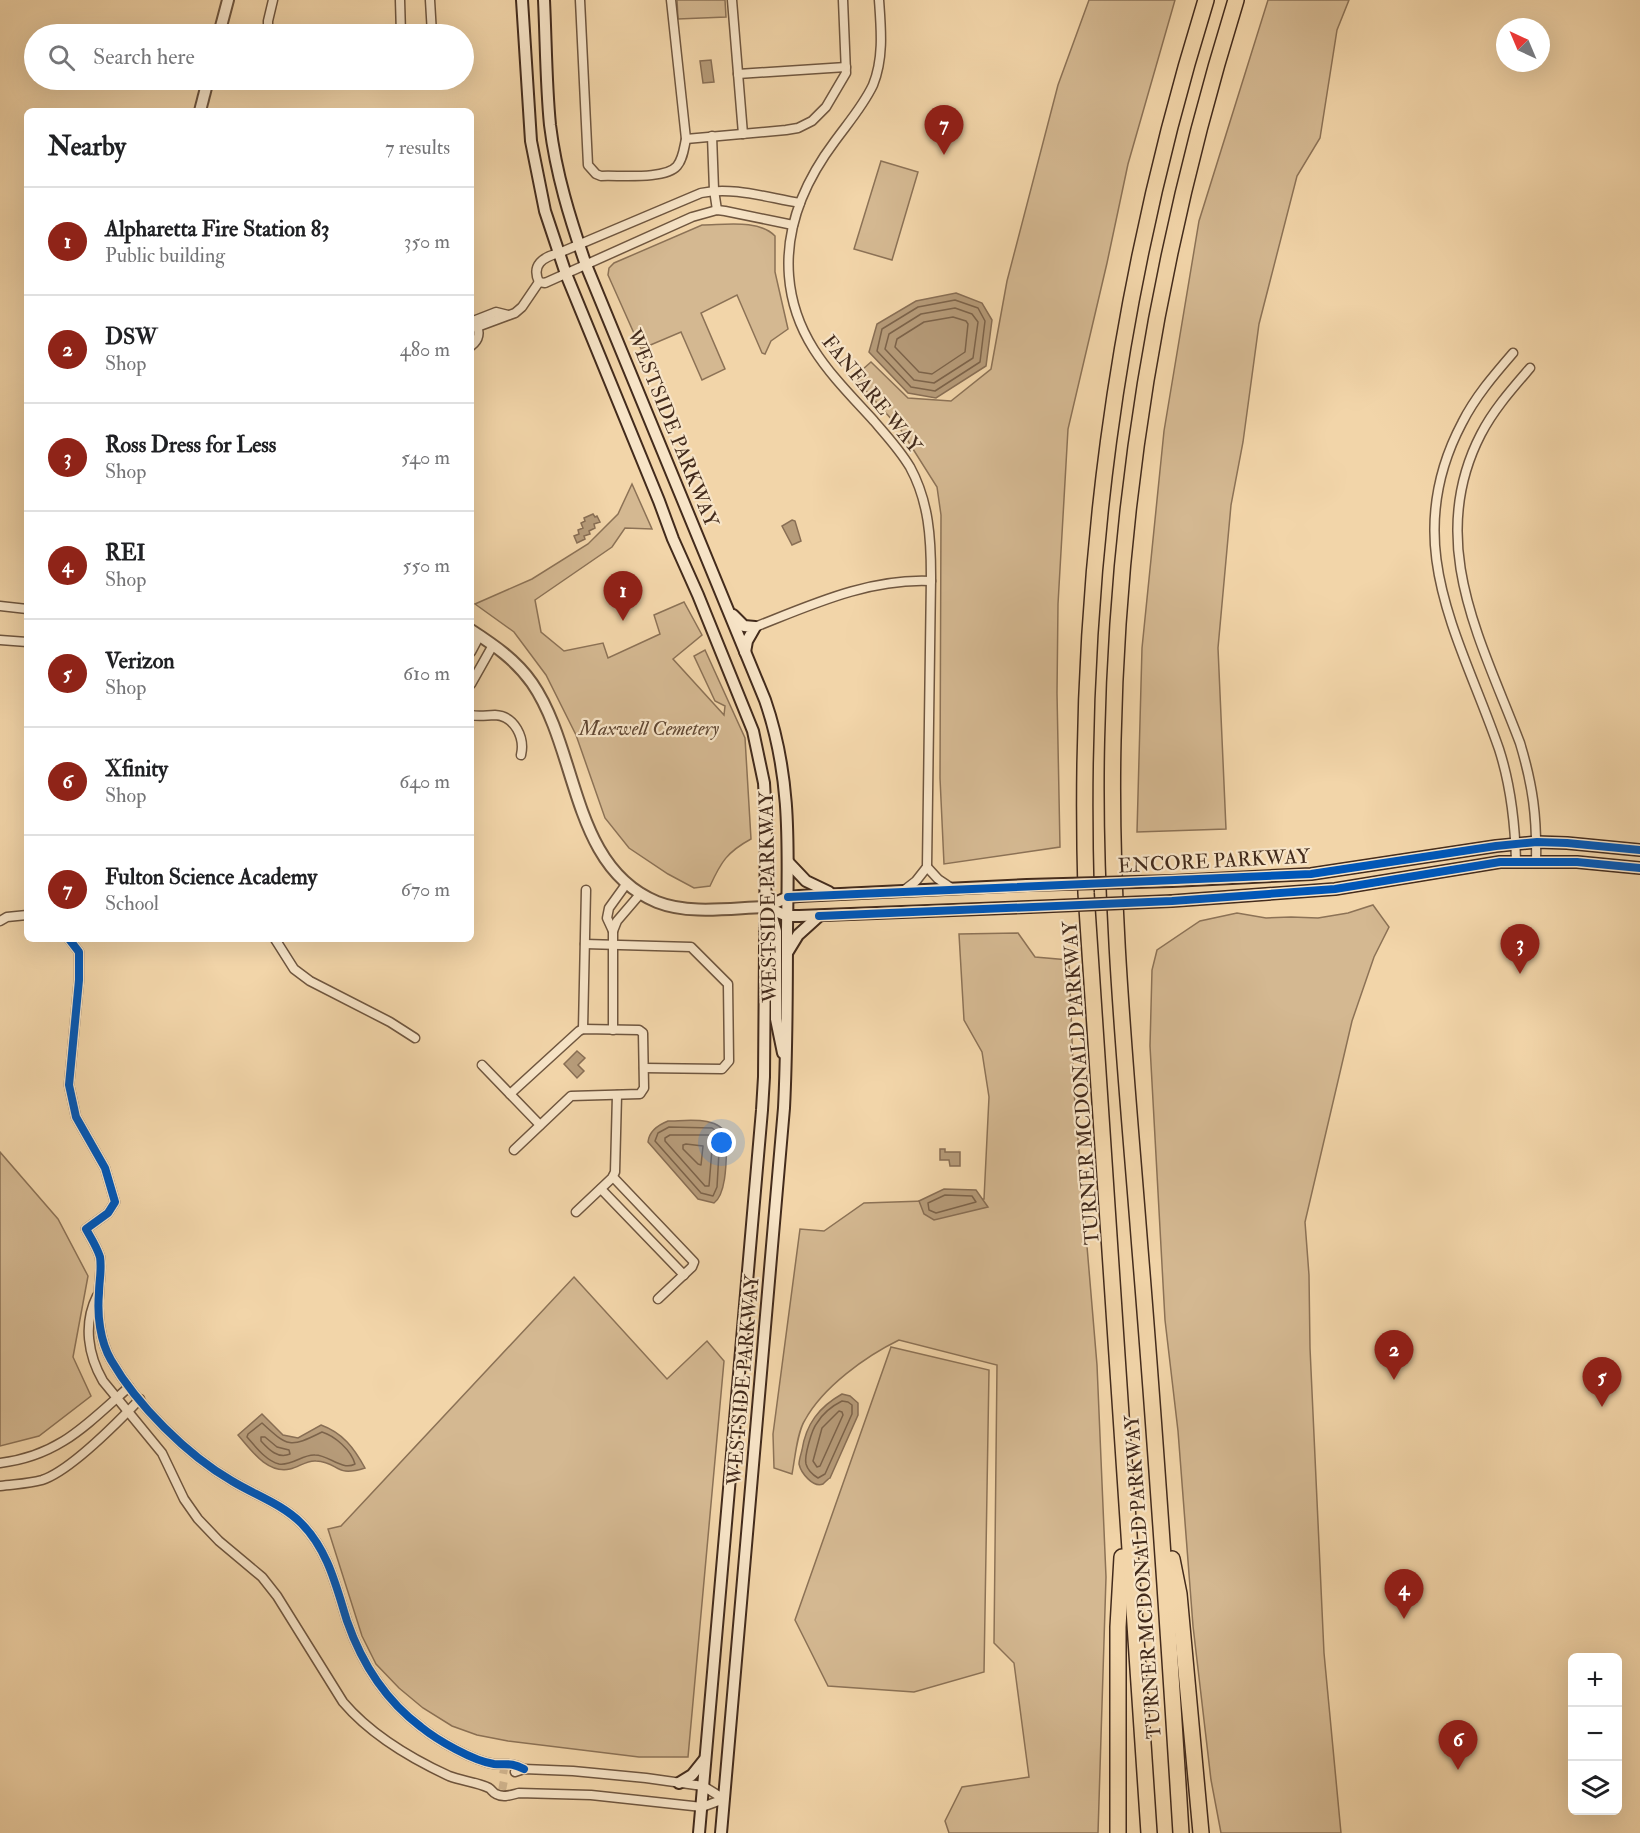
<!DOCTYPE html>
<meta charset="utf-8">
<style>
:root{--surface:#fff;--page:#f2f2f2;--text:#202124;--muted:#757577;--line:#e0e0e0;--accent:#8f2418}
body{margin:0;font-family:"IM FELL Double Pica",serif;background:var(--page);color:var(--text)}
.controls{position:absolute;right:18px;bottom:18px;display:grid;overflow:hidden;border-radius:9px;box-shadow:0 6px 24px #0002}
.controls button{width:54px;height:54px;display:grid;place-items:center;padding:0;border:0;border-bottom:2px solid var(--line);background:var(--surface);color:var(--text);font:30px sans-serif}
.compass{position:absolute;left:1496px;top:18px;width:54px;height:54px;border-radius:50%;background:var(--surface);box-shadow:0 6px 24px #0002;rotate:316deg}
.you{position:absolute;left:722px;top:1143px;width:21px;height:21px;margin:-15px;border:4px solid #fff;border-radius:50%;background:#1a73e8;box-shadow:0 0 0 9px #1a73e833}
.badge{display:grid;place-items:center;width:39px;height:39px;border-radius:50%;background:var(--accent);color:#fff;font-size:20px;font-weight:700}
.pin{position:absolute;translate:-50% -50px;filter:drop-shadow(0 2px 3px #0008)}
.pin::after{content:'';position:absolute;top:32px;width:21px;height:18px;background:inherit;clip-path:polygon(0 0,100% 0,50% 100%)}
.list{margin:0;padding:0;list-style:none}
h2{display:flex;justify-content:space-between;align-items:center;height:78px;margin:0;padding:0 24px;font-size:26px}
h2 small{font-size:20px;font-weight:400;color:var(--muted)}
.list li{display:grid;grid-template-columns:39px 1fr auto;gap:18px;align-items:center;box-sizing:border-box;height:108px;padding:0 24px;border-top:2px solid var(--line)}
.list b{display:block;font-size:22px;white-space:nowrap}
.list p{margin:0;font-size:20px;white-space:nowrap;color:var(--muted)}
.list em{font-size:20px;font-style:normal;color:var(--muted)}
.icon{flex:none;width:33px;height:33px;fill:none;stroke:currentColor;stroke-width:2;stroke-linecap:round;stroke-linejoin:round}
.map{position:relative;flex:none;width:1640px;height:1833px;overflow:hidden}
.search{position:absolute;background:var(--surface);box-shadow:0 6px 24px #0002;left:24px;top:24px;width:450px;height:66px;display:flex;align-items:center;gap:15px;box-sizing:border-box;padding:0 21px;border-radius:33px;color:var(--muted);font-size:22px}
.panel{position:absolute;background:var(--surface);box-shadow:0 6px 24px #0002;left:24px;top:108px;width:450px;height:834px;border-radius:9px}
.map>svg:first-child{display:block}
.green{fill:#d4b891;stroke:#8c7256;stroke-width:1.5}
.water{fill:#b69b79;stroke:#886e54;stroke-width:1.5}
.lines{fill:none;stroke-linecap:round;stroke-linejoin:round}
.shore{stroke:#7c634a;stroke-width:1.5}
.minor-tunnel{stroke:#cfb38d;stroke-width:8;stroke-dasharray:8 4;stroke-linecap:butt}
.minor-casing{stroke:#6f563f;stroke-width:11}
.tertiary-casing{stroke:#6f563f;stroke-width:14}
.secondary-casing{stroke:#432b1c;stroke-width:14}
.motorway-casing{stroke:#432b1c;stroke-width:18}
.minor{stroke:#f7e4c7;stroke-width:8}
.tertiary{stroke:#f7e4c7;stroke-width:10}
.secondary{stroke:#f7e4c7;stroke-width:10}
.motorway{stroke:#f2d5a9;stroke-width:15}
.secondary-bridge-casing{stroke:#432b1c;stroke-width:14;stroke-linecap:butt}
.secondary-bridge{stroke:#f7e4c7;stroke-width:10}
.cycleway-casing{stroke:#f7e4c7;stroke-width:11}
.cycleway{stroke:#0057b8;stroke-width:8}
.labels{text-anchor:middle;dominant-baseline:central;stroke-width:4.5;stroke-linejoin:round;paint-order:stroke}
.street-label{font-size:20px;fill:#432b1c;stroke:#f7e4c7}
.park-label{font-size:20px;font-style:italic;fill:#604733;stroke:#f7e4c7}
</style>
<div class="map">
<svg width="1640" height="1833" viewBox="0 0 1640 1833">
<rect width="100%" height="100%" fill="#f2d5a9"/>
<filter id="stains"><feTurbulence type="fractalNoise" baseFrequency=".00333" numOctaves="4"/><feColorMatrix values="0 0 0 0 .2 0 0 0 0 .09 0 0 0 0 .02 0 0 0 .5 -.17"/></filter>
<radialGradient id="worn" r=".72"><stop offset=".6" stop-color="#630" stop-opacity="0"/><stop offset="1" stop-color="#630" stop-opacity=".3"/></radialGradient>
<g class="green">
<polygon points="677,0 725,0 726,17 678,19"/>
<polygon points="1089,0 1175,0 1128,164 1107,263 1068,429 1058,604 1057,693 1060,847 944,864 940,778 941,515 937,487 901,430 854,377 871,362 908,398 951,401 991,369 1007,281 1058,85"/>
<polygon points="1268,0 1349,0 1337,30 1320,138 1297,176 1259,324 1243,442 1231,505 1218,648 1226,829 1137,832 1142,648 1164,431 1199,221"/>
<polygon points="881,161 918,172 892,260 854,249"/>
<path d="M 702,225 C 724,225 759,219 775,236 L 775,272 L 788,329 L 771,341 L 765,354 L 762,353 L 737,295 L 701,313 L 725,369 L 702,380 L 681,332 L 641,349 L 608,275 L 609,268 L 614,263 Z"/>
<path d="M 632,484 L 652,529 L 625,528 L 612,547 L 535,600 L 541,632 L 564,651 L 603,643 L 608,658 L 660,634 L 654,615 L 684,602 L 702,635 L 673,659 L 724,715 L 725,706 L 715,701 L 694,656 L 705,650 L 745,738 L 751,839 C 727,852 721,862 710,886 L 694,888 L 668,874 L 629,848 L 605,818 L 576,735 L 546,675 L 514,632 L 475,604 L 532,579 L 588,544 L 618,514 Z"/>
<polygon points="1373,905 1389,927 1374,957 1352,1021 1305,1222 1309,1275 1310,1348 1324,1653 1341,1833 1221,1833 1211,1780 1193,1626 1178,1431 1165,1320 1150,1046 1152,970 1157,950 1200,921 1237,913 1266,918 1291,917 1318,918 1348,913"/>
<path d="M 1018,933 L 1035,957 L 1069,960 L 1074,1092 L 1097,1365 L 1106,1577 L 1098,1833 L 949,1833 L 945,1821 L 962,1787 L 1029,1777 L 1014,1663 L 994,1643 L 997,1365 L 899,1340 C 866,1356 823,1387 805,1420 C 797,1432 795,1459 792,1474 L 774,1468 L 773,1434 L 800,1229 L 824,1231 L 864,1203 L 984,1199 L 989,1097 L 982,1052 L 964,1020 L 959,934 Z"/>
<polygon points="0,1152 58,1219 88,1276 73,1357 91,1396 39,1436 0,1446"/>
<polygon points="574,1277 667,1379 707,1341 724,1361 688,1757 639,1757 508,1741 477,1735 452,1726 423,1708 399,1688 376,1664 362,1636 328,1529 341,1526"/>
<polygon points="891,1347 989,1370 984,1672 914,1692 828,1686 795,1620"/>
</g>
<g class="water">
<polygon points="711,60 714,82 703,83 700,61"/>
<polygon points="956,293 982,303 992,320 986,366 936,398 908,393 869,352 877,324 916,301"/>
<polygon points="593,514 595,517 597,516 600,522 594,524 595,528 589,531 590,534 584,536 585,539 577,543 574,536 579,534 578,530 583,528 581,523 585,521 584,518"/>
<polygon points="792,520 795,521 801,541 792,545 782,526"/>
<polygon points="577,1051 585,1058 578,1065 584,1071 577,1078 564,1064"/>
<path d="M 668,1121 C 686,1121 719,1115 727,1136 C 726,1153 728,1193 714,1203 L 698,1199 L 648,1142 C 649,1131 658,1125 668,1121 Z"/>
<polygon points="940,1149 945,1149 945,1152 960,1152 960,1166 950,1166 949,1160 940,1160"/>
<polygon points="944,1189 976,1190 988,1207 934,1220 924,1214 919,1201"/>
<path d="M 842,1394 L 850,1396 L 858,1403 L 858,1415 L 830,1478 C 829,1478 823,1484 823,1484 C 813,1488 801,1473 799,1464 C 799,1460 801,1454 802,1450 C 806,1424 819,1407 842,1394 Z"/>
<path d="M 262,1414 L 283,1435 L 298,1438 L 321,1425 C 343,1433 354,1448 365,1468 C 334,1478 340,1462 316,1461 C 307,1460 299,1467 290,1469 C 267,1474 251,1450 238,1435 Z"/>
</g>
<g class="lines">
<g class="shore">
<polygon points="955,300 978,308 985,321 980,362 935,391 911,387 877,351 882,329 918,307"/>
<polygon points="955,308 972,314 978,322 973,358 934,383 914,380 885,349 889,334 921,314"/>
<polygon points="953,317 966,321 968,324 965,352 932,374 919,372 895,347 897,339 924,322"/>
<polygon points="669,1127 712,1128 720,1134 717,1187 713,1196 701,1193 655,1141 658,1133"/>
<polygon points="670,1135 710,1135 713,1137 709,1186 705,1186 665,1141 665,1138"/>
<polygon points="686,1144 703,1146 701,1165 698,1164 683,1149 683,1145"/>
<polygon points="945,1195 972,1196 976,1202 936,1213 929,1210 928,1203"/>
<path d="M 842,1401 L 848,1402 L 852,1405 L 852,1414 L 825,1474 L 818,1478 C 813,1475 808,1471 806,1464 C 804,1456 812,1429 817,1423 C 823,1413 832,1406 842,1401 Z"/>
<polygon points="839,1411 842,1412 843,1415 820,1466 817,1467 813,1461 822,1428"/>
<path d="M 262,1423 C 288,1447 290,1448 322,1432 C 335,1436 351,1450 355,1464 C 342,1471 329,1455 315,1455 C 303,1454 292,1466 279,1464 C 266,1461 255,1446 247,1437 L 248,1434 Z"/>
<path d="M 261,1437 L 265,1437 L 277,1447 L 289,1450 L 290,1454 C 278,1459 269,1450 261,1441 Z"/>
</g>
<g class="minor-tunnel">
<polyline points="500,1769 515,1772"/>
<polyline points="499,1785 509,1787"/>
</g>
<g class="minor-casing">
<g id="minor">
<polyline points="400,0 401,34"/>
<polyline points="430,0 432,34"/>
<path d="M 580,0 L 588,165 L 596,174 L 601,176 C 619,175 665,180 677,166 C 683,159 684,148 686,139 L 671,0"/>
<polyline points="732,0 743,134"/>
<path d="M 879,0 C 881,28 884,58 873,85 C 863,106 848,123 835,141 C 805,181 785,225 789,276 C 794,340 833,376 874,421 C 887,436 900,450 910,467 C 929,502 931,538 931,577 L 927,867 L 916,881 L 903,891"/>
<polyline points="268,34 268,21 273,0"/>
<polyline points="738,74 846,67"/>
<polyline points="712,136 714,190 717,210"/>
<polyline points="686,139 786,130 798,128 812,121 826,107 846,73 843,0"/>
<path d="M 793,225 L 725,211 L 717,210 L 692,217 L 545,283 L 539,282 C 531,265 543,257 559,253 L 701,193 C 733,186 768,198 800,203"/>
<polyline points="473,321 496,312 508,315"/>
<polyline points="477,327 515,313 522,307 539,282"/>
<path d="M 471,346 C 479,340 481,332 475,323"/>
<path d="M 1513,353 C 1494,375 1475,397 1462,423 C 1398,544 1460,636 1499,749 C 1511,786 1515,823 1516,861"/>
<path d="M 1530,368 C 1512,389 1494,409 1481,434 C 1425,542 1481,640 1520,743 C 1533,786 1537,817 1536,862"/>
<polyline points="0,606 27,609"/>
<path d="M 755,627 C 811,605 869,578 931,581"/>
<polyline points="0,640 27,642"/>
<polyline points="471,652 480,635"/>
<polyline points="471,684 493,645"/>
<path d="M 471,715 C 480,717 487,715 495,715 C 515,716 525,738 521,755"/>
<polyline points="927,867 938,879 953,889"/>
<polyline points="0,921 7,917 27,915"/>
<polyline points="613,931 607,918 609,908 627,883"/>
<path d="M 69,939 L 79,952 L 79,980 L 69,1085 L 76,1117 L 105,1168 L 115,1202 L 108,1213 L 86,1229 C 91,1238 97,1247 100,1257 C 102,1270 99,1281 99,1293 C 97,1315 100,1341 111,1360 C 137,1405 187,1455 232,1481 C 255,1495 282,1504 301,1523 C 328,1550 336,1586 347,1621 C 362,1664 385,1700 421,1727 C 437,1740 473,1761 494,1764 C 506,1765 511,1762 524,1769"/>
<polyline points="275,939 294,969 310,981 390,1022 415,1038"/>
<polyline points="585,944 691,947 728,984 729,1061 722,1069 644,1068"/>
<polyline points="583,1029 586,890"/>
<polyline points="613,1030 613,931 617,921 641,893"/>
<polyline points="482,1065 540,1125"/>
<polyline points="510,1094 579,1031 583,1029 639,1030 643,1033 644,1088 640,1094 571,1096 514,1150"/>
<polyline points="613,1177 694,1262 692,1267 658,1299"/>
<polyline points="601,1189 684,1275"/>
<polyline points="576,1212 612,1178 615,1172 617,1095"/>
<path d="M 97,1296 C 83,1324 88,1355 103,1381 L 162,1453 L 184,1499 L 198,1519 L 219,1541 L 262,1577 L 277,1596 L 343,1702 C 371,1735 410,1758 449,1776 C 462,1781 477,1782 489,1788 C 492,1790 493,1793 496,1794 C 503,1798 511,1795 519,1793 L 591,1795 L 702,1807 L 724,1799"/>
<path d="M 0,1463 C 59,1456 87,1424 129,1387"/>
<path d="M 0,1486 C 14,1484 28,1484 42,1480 C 70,1471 119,1421 140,1399"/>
<polyline points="515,1772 524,1769 573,1771 646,1778 703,1786 724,1799"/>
</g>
</g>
<g class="tertiary-casing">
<g id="tertiary">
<polyline points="219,34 228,0"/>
<polyline points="200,111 208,80"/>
<path d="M 471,630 C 494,645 516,660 532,683 C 579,751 571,867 657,902 C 690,915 731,908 766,907"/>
</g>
</g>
<g class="secondary-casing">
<g id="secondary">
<polyline points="522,0 531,141 545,211 566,274 659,501 673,539 698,595 753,731 764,783 766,818 764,1077 762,1110 699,1833"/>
<path d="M 544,0 C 546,42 546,84 550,125 C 556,174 570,219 586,265 L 765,700 C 792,778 788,848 787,930 C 787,989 787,1049 784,1108 L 721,1833"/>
<polyline points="733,615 744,626 755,627 747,641 745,652"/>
<polyline points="788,862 806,881 829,892"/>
<polyline points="1172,881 1311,874 1496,846 1537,842 1567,843 1640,850"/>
<polyline points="1172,901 1335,889 1500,862 1577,862 1640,868"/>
<polyline points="766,907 787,916 799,916 1029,907"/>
<polyline points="766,907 788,897 799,896 1027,885"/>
<polyline points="766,907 772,917 776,931 776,1019 783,1053"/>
<polyline points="787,953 798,935 819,916"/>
<polyline points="679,1783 692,1775 704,1760"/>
</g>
</g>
<g class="motorway-casing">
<g id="motorway">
<polyline points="1172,1559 1179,1594 1201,1833"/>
<polyline points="1118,1833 1118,1627 1122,1557"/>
<path d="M 1149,1833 L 1086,893 C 1077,586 1115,293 1206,0"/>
<path d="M 1181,1833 C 1169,1638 1156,1444 1140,1249 C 1127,1080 1109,910 1113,740 C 1118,486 1161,242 1236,0"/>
</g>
</g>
<use href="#minor" class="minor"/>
<use href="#tertiary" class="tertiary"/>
<use href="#secondary" class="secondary"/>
<use href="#motorway" class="motorway"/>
<g class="secondary-bridge-casing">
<g id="secondary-bridge">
<polyline points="1027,885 1172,881"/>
<polyline points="1029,907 1172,901"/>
</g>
</g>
<use href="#secondary-bridge" class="secondary-bridge"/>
<g class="cycleway-casing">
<g id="cycleway">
<polyline points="788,897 1311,874 1496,846 1537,842 1567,843 1640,850"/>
<polyline points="819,916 1172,901 1335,889 1500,862 1577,862 1640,868"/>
<path d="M 69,939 L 79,952 L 79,980 L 69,1085 L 76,1117 L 105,1168 L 115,1202 L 108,1213 L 86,1229 C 91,1238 97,1247 100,1257 C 102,1270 99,1281 99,1293 C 97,1315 100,1341 111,1360 C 137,1405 187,1455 232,1481 C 255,1495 282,1504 301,1523 C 328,1550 336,1586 347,1621 C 362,1664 385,1700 421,1727 C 437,1740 473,1761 494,1764 C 506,1765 511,1762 524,1769"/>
</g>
</g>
<use href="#cycleway" class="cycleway"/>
</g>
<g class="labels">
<g class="street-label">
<text transform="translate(872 394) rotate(51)">FANFARE WAY</text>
<text transform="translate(673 428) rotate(68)">WESTSIDE PARKWAY</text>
<text transform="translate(1214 861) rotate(-3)">ENCORE PARKWAY</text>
<text transform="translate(768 897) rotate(-91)">WESTSIDE PARKWAY</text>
<text transform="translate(1081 1083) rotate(-94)">TURNER MCDONALD PARKWAY</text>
<text transform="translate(743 1380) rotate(-85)">WESTSIDE PARKWAY</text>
<text transform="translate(1143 1577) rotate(-94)">TURNER MCDONALD PARKWAY</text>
</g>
<g class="park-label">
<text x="649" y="728">Maxwell Cemetery</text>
</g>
</g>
<rect width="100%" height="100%" filter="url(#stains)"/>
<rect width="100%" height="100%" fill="url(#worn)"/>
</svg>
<div class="controls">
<button>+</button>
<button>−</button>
<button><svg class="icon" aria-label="layers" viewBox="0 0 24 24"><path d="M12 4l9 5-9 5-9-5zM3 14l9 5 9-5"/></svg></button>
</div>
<svg class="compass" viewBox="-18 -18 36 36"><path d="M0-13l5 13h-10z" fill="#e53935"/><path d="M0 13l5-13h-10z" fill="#757577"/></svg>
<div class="you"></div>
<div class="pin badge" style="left:623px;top:621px">1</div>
<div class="pin badge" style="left:1394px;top:1380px">2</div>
<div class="pin badge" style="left:1520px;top:974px">3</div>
<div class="pin badge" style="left:1404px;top:1619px">4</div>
<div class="pin badge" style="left:1602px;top:1407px">5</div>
<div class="pin badge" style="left:1458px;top:1770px">6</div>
<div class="pin badge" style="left:944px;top:155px">7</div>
<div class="search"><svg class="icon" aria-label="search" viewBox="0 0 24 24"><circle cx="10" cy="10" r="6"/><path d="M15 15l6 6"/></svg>Search here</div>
<section class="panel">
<h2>Nearby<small>7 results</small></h2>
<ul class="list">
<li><span class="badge">1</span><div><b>Alpharetta Fire Station 83</b><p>Public building</p></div><em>350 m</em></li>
<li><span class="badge">2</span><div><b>DSW</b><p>Shop</p></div><em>480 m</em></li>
<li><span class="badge">3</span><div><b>Ross Dress for Less</b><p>Shop</p></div><em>540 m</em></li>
<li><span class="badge">4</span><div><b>REI</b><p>Shop</p></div><em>550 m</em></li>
<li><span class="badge">5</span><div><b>Verizon</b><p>Shop</p></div><em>610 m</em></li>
<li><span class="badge">6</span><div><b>Xfinity</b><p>Shop</p></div><em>640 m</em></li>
<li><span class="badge">7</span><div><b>Fulton Science Academy</b><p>School</p></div><em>670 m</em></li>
</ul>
</section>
</div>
